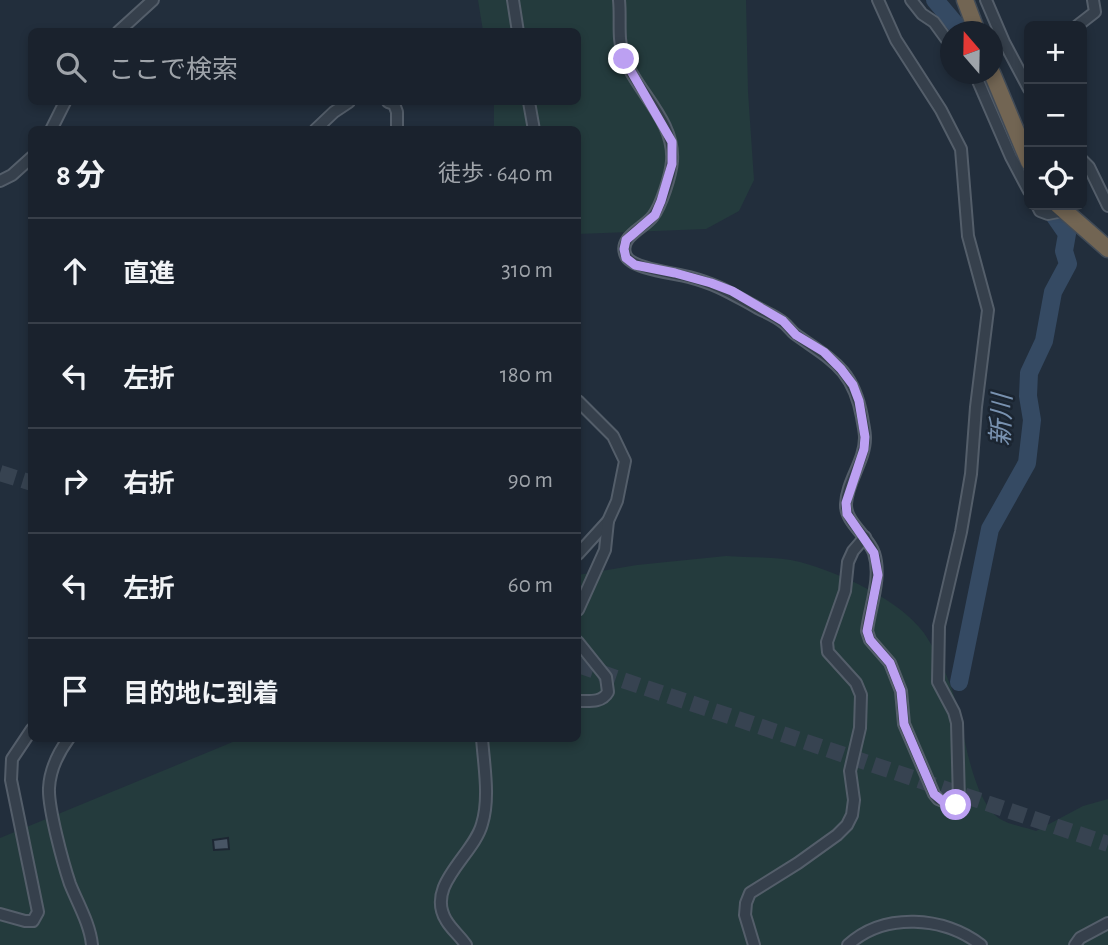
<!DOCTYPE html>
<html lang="ja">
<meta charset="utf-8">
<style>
:root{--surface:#1a222d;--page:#232a35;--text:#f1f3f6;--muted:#9fa4aa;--line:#383f49}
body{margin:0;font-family:"Alegreya Sans","Noto Sans JP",sans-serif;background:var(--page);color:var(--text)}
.controls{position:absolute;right:21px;top:21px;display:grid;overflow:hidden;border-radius:10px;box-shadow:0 4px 10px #0003}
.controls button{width:63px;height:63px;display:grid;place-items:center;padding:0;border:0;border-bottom:2px solid var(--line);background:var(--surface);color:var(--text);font:35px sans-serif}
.compass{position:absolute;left:940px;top:21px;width:63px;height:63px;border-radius:50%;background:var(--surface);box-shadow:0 4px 10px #0003;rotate:340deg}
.stop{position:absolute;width:21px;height:21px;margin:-16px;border:5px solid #bca0f2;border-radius:50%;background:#fff}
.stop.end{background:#bca0f2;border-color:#fff;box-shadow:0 2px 7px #0008}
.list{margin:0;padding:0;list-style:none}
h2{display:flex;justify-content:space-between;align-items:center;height:91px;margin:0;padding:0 28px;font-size:30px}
h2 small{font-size:23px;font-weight:400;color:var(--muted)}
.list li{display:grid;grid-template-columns:46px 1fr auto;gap:21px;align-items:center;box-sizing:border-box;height:105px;padding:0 28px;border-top:2px solid var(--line)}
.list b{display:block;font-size:26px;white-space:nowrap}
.list em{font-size:23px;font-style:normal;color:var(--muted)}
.icon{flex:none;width:38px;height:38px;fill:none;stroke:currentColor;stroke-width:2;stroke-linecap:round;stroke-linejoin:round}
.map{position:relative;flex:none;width:1108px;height:945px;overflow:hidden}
.search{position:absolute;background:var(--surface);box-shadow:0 4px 10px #0003;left:28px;top:28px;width:553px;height:77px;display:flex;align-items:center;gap:18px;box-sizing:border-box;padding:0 24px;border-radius:10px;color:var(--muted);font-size:26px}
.panel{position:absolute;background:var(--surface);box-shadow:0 4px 10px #0003;left:28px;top:126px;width:553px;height:616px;border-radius:10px}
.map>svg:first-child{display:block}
.green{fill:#243b3d}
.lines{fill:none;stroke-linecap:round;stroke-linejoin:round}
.river{stroke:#354a63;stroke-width:18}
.building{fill:#485565;stroke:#1d2733;stroke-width:2}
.highway-tunnel{stroke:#374351;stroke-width:16;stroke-dasharray:16 8;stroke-linecap:butt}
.minor-casing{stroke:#545e6a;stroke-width:14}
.highway-casing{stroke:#414b57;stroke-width:19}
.minor{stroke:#36404c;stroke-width:10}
.highway{stroke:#726553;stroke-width:16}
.route{stroke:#bca0f2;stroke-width:9}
.labels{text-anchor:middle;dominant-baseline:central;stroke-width:5;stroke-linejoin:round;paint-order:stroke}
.water-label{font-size:26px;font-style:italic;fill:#7992b0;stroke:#1b2531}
</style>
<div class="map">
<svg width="1108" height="945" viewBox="0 0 1108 945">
<rect width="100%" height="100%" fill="#222e3c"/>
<g class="green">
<polygon points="478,0 746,0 748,92 754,180 739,211 706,229 578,234 578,130 494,129 494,102 578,102 578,32 483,31"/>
<path d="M 726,556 C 750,558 777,556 800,562 C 840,573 899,599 924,633 C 941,658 955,692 961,722 C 966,748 976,803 1000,819 C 1010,825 1025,827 1036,831 L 1083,806 L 1108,799 L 1108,945 L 0,945 L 0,838 L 240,739 L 578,738 L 578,575 L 637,565 Z"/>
</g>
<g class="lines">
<g class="river">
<polyline points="935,0 962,32"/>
<polyline points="981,74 1029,175"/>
<polyline points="959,682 990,529 1027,463 1032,420 1028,396 1029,373 1044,341 1053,292 1068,264 1064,251 1067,234 1047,205"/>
</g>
</g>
<polygon class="building" points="228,838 229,849 214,850 213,840"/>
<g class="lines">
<g class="highway-tunnel">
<polyline points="0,473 32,483"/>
<polyline points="578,665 1108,844"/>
</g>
<g class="minor-casing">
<g id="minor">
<polyline points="513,0 518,32"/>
<path d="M 619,0 C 621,19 617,39 624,58 C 638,93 675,121 672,161 C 671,175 661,206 653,216 C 645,228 617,237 626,256 C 632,269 675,273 689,277 C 719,285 730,293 756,307 C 765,312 776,316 784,323 C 788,326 791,331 795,334 C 831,360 853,368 862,417 C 863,424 865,431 865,438 C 865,461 847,481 846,504 C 845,522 868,536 874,553 C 882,578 870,606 867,631 L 870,640 L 890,663 L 901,691 L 904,724 L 934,794 L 938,799 L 953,805 L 959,801 L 957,723 L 954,712 L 938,682 L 939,626 L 961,532 L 971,474 L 976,407 L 988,310 L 968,236 L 961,149 L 941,110 L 896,40 L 878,0"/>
<polyline points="911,0 922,14 934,22 950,44"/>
<polyline points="986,0 1004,42 1029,89"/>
<polyline points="1077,26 1095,12 1093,0"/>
<polyline points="118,32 153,0"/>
<polyline points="975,74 1011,157 1029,191"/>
<polyline points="388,102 394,104 397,112 397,130"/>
<polyline points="529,102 534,130"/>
<polyline points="51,130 65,102"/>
<polyline points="315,130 334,112 349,102"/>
<polyline points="1082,160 1089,167 1108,206"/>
<polyline points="0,181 12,175 32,157"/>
<polyline points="1037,205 1040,211 1048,214 1063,211"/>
<polyline points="578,401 613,436 625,461 617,501 608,521 578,554"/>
<polyline points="578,610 605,550 608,521"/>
<path d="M 578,642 L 606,677 L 608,692 C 602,703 589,701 578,701"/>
<path d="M 69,738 C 58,753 50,769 49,788 C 48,808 63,863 70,884 C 78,904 90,924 92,945"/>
<polyline points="0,914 25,921 33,921 38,912 11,780 12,759 32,729"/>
<path d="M 466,945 C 460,936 451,929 446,920 C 425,885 474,855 482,824 C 490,798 484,766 482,738"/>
<polyline points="754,945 745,915 746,903 750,893 798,863 837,835 847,825 852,815 854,800 850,771 860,728 861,695 856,683 828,652 827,642 845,591 848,562 853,551 865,537"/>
<path d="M 848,945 C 884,912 944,916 981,945"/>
<polyline points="1075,945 1080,938 1108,923"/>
</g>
</g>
<g class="highway-casing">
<g id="highway">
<polyline points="965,0 977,32"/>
<polyline points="992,73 1029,162"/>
<polyline points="1058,205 1108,249"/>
</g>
</g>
<use href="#minor" class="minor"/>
<use href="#highway" class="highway"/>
</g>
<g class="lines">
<polyline class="route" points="624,59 672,142 672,164 661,201 655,215 626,240 624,249 626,258 635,265 675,273 711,283 732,291 783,321 796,335 824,352 841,369 853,385 859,401 865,437 864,449 846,503 847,514 874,553 878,575 867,631 870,640 890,663 901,691 904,724 934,794 946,804 956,805"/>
</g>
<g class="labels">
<g class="water-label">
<text transform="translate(1002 420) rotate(-88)">新川</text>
</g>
</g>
</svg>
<div class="controls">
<button>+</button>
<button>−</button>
<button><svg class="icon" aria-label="locate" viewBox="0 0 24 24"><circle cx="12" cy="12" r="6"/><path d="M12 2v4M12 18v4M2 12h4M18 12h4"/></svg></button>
</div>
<svg class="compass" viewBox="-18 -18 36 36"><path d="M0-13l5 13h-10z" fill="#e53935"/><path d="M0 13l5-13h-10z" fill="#9fa4aa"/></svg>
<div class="stop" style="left:956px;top:805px"></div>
<div class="stop end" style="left:624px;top:59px"></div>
<div class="search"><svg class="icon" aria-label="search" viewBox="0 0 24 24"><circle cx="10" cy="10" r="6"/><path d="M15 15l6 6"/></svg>ここで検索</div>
<section class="panel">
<h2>8 分<small>徒歩 · 640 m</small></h2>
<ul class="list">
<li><svg class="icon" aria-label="ahead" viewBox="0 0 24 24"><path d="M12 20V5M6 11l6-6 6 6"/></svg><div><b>直進</b></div><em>310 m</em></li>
<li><svg class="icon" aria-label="left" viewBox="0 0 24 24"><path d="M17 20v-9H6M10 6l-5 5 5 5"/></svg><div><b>左折</b></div><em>180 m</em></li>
<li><svg class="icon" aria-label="right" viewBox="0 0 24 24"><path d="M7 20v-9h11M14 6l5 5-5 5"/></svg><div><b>右折</b></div><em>90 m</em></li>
<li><svg class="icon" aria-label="left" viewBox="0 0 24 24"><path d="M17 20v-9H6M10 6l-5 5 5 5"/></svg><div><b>左折</b></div><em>60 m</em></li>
<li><svg class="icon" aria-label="arrive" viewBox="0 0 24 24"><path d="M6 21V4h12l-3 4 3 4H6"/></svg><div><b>目的地に到着</b></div></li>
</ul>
</section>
</div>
